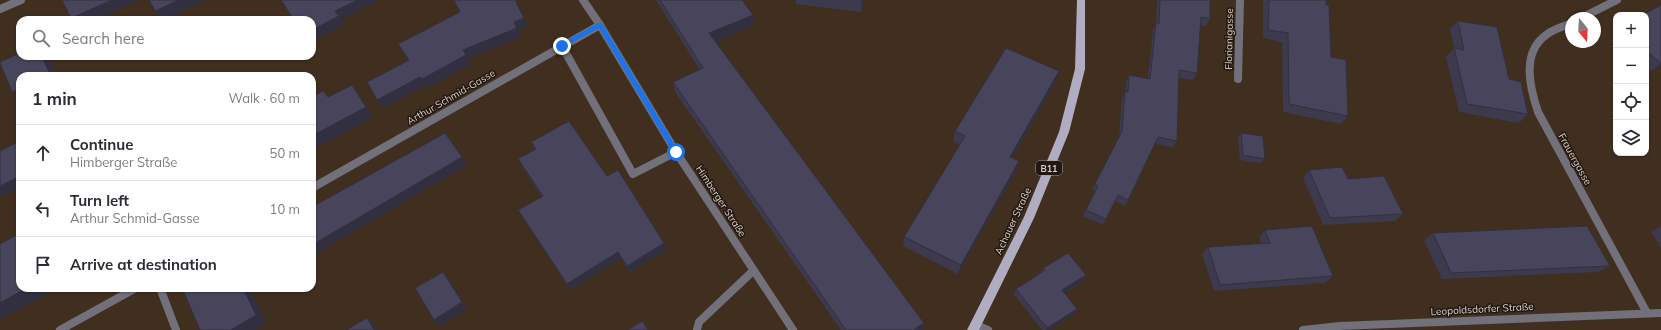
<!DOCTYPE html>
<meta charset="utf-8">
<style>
:root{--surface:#fff;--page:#f2f2f3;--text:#2b2b33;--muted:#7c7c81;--line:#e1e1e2}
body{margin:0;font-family:Mulish,sans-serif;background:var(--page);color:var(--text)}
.controls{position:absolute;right:12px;top:12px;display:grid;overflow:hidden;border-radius:8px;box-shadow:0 1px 3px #0004}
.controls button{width:36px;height:36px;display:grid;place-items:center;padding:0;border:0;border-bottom:1px solid var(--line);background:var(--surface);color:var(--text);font:20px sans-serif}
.compass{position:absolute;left:1565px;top:12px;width:36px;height:36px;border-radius:50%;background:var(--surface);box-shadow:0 1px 3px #0004;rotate:162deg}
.stop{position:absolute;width:12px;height:12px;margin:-9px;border:3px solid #1a73e8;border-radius:50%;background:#fff}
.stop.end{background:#1a73e8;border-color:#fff;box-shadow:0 1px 4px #0008}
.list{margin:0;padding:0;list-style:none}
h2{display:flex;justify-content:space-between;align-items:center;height:52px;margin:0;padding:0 16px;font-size:17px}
h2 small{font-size:13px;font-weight:400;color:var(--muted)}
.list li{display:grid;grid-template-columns:26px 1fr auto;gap:12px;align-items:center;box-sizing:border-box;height:56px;padding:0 16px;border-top:1px solid var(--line)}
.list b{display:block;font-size:15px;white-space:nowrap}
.list p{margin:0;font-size:13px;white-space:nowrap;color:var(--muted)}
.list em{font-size:13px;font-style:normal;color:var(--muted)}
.icon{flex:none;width:22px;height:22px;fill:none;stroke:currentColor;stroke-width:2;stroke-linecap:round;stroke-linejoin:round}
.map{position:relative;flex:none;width:1661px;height:330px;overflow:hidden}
.search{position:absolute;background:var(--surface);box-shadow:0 1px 3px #0004;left:16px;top:16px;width:300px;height:44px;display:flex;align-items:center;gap:10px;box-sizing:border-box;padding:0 14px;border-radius:12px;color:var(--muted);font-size:15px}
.panel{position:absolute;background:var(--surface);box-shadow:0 1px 3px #0004;left:16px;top:72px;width:300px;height:220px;border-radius:12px}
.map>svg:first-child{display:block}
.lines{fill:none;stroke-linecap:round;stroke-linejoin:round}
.service{stroke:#71707b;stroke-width:8}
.minor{stroke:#71707b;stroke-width:8}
.tertiary{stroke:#71707b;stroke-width:8}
.primary{fill:#b0adc3;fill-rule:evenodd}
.wall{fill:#3d3a4e}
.shaded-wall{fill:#323040}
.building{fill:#47445b;stroke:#323040}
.route{fill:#1a73e8}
.labels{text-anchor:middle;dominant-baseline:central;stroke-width:3;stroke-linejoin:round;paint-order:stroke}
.shield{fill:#211811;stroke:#a59a92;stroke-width:1}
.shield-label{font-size:9px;font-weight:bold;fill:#ded2c9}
.street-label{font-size:10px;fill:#ded2c9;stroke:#211811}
</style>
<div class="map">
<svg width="1661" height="330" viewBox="0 0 1661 330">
<rect width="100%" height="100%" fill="#402e1f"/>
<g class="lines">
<g class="service">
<polyline points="562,46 633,174 676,152"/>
<polyline points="697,330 699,322 753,271"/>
</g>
<g class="minor">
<polyline points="0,9 21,0"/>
<polyline points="1581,18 1617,0"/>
<path d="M 1571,23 C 1563,27 1553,29 1546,35 C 1521,53 1530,88 1538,112 L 1647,313"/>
<polyline points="1238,79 1240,0"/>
<polyline points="312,188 600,25"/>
<polyline points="160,288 176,330"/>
<polyline points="976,325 988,330"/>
<polyline points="60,330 136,288"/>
<polyline points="1303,330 1340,326 1661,313"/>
</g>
<polyline class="tertiary" points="583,0 600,25 676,152 793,330"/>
<polygon class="primary" points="1077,0 1085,0 1085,69 1069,132 1034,218 979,330 967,330 1024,217 1059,132 1075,69"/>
</g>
<g class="wall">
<polygon points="656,0 742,0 754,25 715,42 924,323 923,330 841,330 675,92 673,82 700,70"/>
<polygon points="796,0 864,0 861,12 796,4"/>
<polygon points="1157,0 1210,0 1210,19 1206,26 1200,25 1197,73 1193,80 1179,78 1177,141 1173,147 1155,144 1125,206 1115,201 1103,225 1083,216 1095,192 1092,190 1119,137 1122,98 1125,92 1126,82 1129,75 1148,78 1153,30 1156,25"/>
<polygon points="1263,0 1326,0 1331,57 1348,116 1341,124 1283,112 1282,42 1263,38"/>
<polygon points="1661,5 1661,66 1651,71 1646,68 1646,15"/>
<polygon points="1458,21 1509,79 1528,114 1519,123 1459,112 1446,57 1454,48 1450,29"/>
<polygon points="1616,40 1616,45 1613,42"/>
<polygon points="1059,71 1055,82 1012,158 1019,161 1016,171 958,274 903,246 904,237 960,145 953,141 955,131"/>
<polygon points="1241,133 1265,159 1261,163 1240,160 1238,137"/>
<polygon points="531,142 607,176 664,243 666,250 630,272 621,258 571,290 518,210 542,197 522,166 518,159 535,150"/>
<polygon points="1309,170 1348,179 1403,214 1395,221 1323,225 1303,178"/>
<polygon points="1661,226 1661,248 1651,232"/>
<polygon points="1265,230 1333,276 1325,283 1214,291 1202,254 1208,247 1261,243 1259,237"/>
<polygon points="1433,233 1610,266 1598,272 1442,279 1424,240"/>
<polygon points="1043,268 1086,275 1083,281 1064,293 1074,314 1049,330 1042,330 1014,294 1016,289 1040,273"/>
</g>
<g class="shaded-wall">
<polygon points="112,0 140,0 96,20 73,20 71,18"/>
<polygon points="179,0 206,0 163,20 155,11"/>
<polygon points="358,0 379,0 341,19 335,11"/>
<polygon points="862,0 864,0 861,12"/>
<polygon points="753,15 754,25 711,44 709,33"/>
<polygon points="339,16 344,24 312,41 312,30"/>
<polygon points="524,18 528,26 518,30 521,37 468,58 471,64 427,88 422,79 463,50 514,22"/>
<polygon points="42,56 47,56 49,58 57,76 47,76"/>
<polygon points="1661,63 1661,66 1651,71"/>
<polygon points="1059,71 1055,82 1007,166 1010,157"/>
<polygon points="420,77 425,86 383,108 377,100"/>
<polygon points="352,85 359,95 373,117 312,150 312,136"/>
<polygon points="20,88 20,99 12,92"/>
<polygon points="462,157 467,165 312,256 312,245"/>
<polygon points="1019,161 1016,171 958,274 961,265"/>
<polygon points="20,176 20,187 0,197 0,186"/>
<polygon points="664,243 666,250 630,272 627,266"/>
<polygon points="618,252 621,258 571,290 567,284"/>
<polygon points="443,272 448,278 467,309 440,326 434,320"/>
<polygon points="1086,275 1083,281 1059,296 1062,290"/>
<polygon points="27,288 48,288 45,290 47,294 0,319 0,303"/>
<polygon points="243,288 250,288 266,323 254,330 231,330"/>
<polygon points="1077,309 1074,314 1049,330 1046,330 1047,328"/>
<polygon points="367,318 375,324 378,330 374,330"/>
<polygon points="924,323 923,330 913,330"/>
</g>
<g class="building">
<polygon points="62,0 112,0 71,18"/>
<polygon points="149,0 179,0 155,11"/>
<polygon points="281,0 358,0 335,11 339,16 312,30 312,20 294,20"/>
<polygon points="454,0 515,0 524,18 514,22 517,28 463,50 466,55 422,79 420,77 377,100 367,82 409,60 398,44 460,12"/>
<polygon points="660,0 742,0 753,15 709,33 924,323 913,330 846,330 673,82 703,68"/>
<polygon points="1160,0 1210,0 1210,19 1201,17 1197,73 1179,70 1177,141 1158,137 1128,200 1118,195 1106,219 1086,210 1098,186 1095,184 1122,131 1125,91 1128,92 1129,75 1150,79 1156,23 1159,24"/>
<polygon points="1269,0 1326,0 1326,5 1329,5 1331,57 1346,60 1348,116 1289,104 1288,33 1268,30"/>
<polygon points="1661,5 1661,63 1646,51 1646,15 1642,15"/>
<polygon points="1458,21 1497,27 1509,79 1521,82 1528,114 1467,104 1454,48 1464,50"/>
<polygon points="1006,48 1059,71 1010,157 1019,161 961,265 904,237 965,136 955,131"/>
<polygon points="20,53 20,56 42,56 50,75 47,76 20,76 20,88 12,92 0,63 0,62"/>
<polygon points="153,71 156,76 143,76"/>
<polygon points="352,85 366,107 312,136 312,97 323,91 328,97"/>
<polygon points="569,121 607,176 618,170 664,243 627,266 618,252 567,284 518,210 543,196 518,159 536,149 531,142"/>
<polygon points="445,133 462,157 312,245 312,207"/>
<polygon points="1241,133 1263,136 1265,159 1243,155"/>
<polygon points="20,141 20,176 0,186 0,151"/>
<polygon points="1342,167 1348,179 1384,176 1403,214 1330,218 1309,170"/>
<polygon points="1312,226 1333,276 1220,285 1208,247 1270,243 1265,230"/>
<polygon points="1587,226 1610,266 1451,273 1433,233"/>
<polygon points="20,233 20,288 27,288 0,303 0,244"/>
<polygon points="1068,253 1086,275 1062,290 1077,309 1047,328 1016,289 1045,270 1043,268"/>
<polygon points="443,272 462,302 434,320 415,288"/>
<polygon points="182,288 243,288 256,315 231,330 200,330"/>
<polygon points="367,318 374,330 346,330"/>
<polygon points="642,321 648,330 628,330"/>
</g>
<polygon class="route" points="598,23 602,23 678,150 678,154 674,154 599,28 564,47 560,47 560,44"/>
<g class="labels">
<rect class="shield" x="1036" y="161" width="26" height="14" rx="3"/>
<g class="shield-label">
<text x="1049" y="168">B11</text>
</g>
<g class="street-label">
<text transform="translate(1229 39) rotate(-89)">Florianigasse</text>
<text transform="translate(451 97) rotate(-30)">Arthur Schmid-Gasse</text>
<text transform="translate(1575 159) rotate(61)">Frauergasse</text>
<text transform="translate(721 201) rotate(57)">Himberger Straße</text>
<text transform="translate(1013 221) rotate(-65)">Achauer Straße</text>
<text transform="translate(1482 309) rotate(-3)">Leopoldsdorfer Straße</text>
</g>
</g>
</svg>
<div class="controls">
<button>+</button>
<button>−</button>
<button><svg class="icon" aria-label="locate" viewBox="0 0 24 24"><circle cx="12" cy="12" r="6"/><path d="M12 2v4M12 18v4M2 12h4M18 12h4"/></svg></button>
<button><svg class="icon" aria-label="layers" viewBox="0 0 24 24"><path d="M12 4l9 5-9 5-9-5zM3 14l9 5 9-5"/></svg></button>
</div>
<svg class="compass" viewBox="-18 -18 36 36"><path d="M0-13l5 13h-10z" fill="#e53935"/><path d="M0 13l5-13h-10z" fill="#7c7c81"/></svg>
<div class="stop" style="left:676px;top:152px"></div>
<div class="stop end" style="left:562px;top:46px"></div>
<div class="search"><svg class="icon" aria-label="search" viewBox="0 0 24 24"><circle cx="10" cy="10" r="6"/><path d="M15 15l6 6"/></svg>Search here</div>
<section class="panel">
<h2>1 min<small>Walk · 60 m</small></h2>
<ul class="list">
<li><svg class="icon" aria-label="ahead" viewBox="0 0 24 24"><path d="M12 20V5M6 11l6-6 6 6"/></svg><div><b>Continue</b><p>Himberger Straße</p></div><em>50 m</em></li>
<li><svg class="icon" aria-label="left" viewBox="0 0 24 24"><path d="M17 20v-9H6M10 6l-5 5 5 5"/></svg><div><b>Turn left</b><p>Arthur Schmid-Gasse</p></div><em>10 m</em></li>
<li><svg class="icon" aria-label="arrive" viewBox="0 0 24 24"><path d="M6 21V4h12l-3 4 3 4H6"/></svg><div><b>Arrive at destination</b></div></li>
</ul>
</section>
</div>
